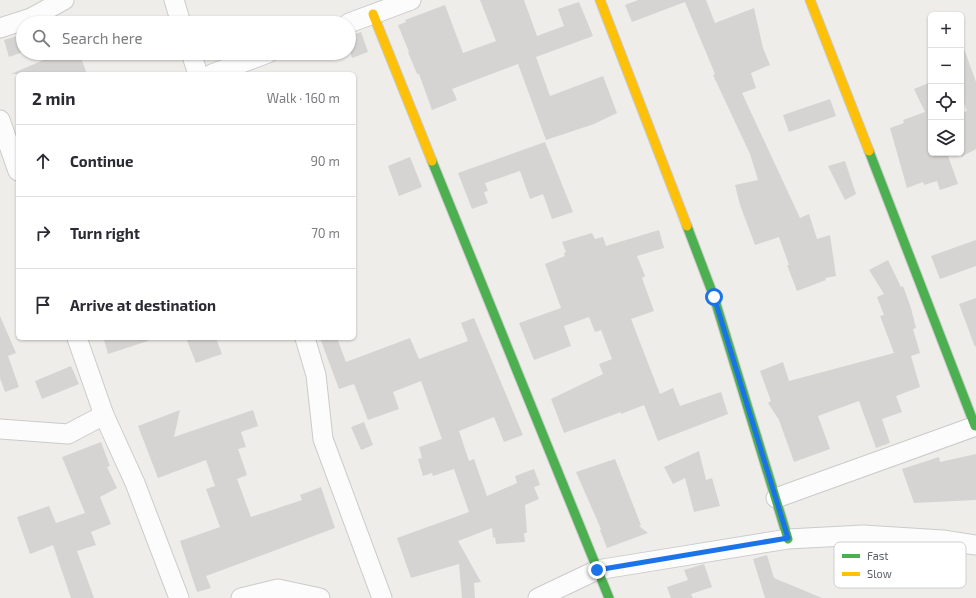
<!DOCTYPE html>
<meta charset="utf-8">
<style>
:root{--surface:#fff;--page:#f7f7f7;--text:#2b2b33;--muted:#7c7c81;--line:#e1e1e2}
body{margin:0;font-family:"Exo 2",sans-serif;background:var(--page);color:var(--text)}
.controls{position:absolute;right:12px;top:12px;display:grid;overflow:hidden;border-radius:6px;box-shadow:0 1px 3px #0004}
.controls button{width:36px;height:36px;display:grid;place-items:center;padding:0;border:0;border-bottom:1px solid var(--line);background:var(--surface);color:var(--text);font:20px sans-serif}
.stop{position:absolute;width:12px;height:12px;margin:-9px;border:3px solid #1a73e8;border-radius:50%;background:#fff}
.stop.end{background:#1a73e8;border-color:#fff;box-shadow:0 1px 4px #0008}
.list{margin:0;padding:0;list-style:none}
h2{display:flex;justify-content:space-between;align-items:center;height:52px;margin:0;padding:0 16px;font-size:17px}
h2 small{font-size:13px;font-weight:400;color:var(--muted)}
.list li{display:grid;grid-template-columns:26px 1fr auto;gap:12px;align-items:center;box-sizing:border-box;height:72px;padding:0 16px;border-top:1px solid var(--line)}
.list b{display:block;font-size:15px;white-space:nowrap}
.list em{font-size:13px;font-style:normal;color:var(--muted)}
.icon{flex:none;width:22px;height:22px;fill:none;stroke:currentColor;stroke-width:2;stroke-linecap:round;stroke-linejoin:round}
.map{position:relative;flex:none;width:976px;height:598px;overflow:hidden}
.search{position:absolute;background:var(--surface);box-shadow:0 1px 3px #0004;left:16px;top:16px;width:340px;height:44px;display:flex;align-items:center;gap:10px;box-sizing:border-box;padding:0 14px;border-radius:22px;color:var(--muted);font-size:15px}
.panel{position:absolute;background:var(--surface);box-shadow:0 1px 3px #0004;left:16px;top:72px;width:340px;height:268px;border-radius:6px}
.map>svg:first-child{display:block}
.building{fill:#d5d4d2}
.lines{fill:none;stroke-linecap:round;stroke-linejoin:round}
.street-casing{stroke:#cbcbcb;stroke-width:21}
.fast-casing{stroke:#c9cac9;stroke-width:11}
.slow-casing{stroke:#c9cac9;stroke-width:11}
.street{stroke:#fcfcfc;stroke-width:19}
.fast{stroke:#4caf50;stroke-width:9}
.slow{stroke:#ffc107;stroke-width:9}
.route{stroke:#1a73e8;stroke-width:5}
.key{fill:#fff;stroke:#ced0d1;stroke-width:1}
.key-label{font-size:11px;fill:#5d6267}
</style>
<div class="map">
<svg width="976" height="598" viewBox="0 0 976 598">
<rect width="100%" height="100%" fill="#eeede9"/>
<g class="building">
<polygon points="480,0 524,0 537,36 564,26 558,9 579,2 593,36 536,57 550,96 603,76 617,113 594,124 546,140 518,64 452,89 457,100 432,110 419,74 417,74 408,52 409,52 398,25 406,22 405,20 445,5 463,53 496,41"/>
<polygon points="638,0 706,0 715,23 754,8 763,48 770,65 751,73 756,88 742,93 800,218 809,214 817,239 830,235 836,276 825,278 826,280 797,291 787,265 789,265 779,237 755,245 740,205 735,185 758,180 750,154 713,75 715,74 685,2 632,22 625,5"/>
<polygon points="361,32 368,52 352,58 349,48 349,36"/>
<polygon points="23,34 23,52 9,57 4,40"/>
<polygon points="961,46 963,46 976,82 976,149 961,157 961,113 967,111 961,95"/>
<polygon points="60,53 79,53 87,74 11,74"/>
<polygon points="931,82 931,153 947,153 958,184 940,190 937,181 924,185 923,182 907,188 890,128 904,123 903,120 925,112 914,89"/>
<polygon points="830,99 836,116 789,132 783,115"/>
<polygon points="545,142 573,212 552,219 543,194 530,199 520,171 485,183 488,191 484,192 488,203 472,209 458,173"/>
<polygon points="410,157 422,187 399,196 388,166"/>
<polygon points="845,161 856,194 845,200 828,166"/>
<polygon points="659,230 664,248 637,256 645,276 642,278 654,311 631,319 660,394 673,388 680,406 721,392 728,414 658,441 644,405 621,414 621,412 564,433 551,399 603,374 599,364 612,359 601,330 595,332 589,317 564,326 571,346 534,360 519,323 561,308 545,264 565,256 564,253 566,252 562,242 592,233 595,239 603,237 606,246"/>
<polygon points="976,240 976,266 940,279 931,256"/>
<polygon points="888,260 901,287 903,286 911,308 916,328 913,329 920,353 911,356 920,387 896,396 902,412 882,419 890,443 876,448 859,401 818,416 830,449 794,462 779,420 768,403 771,401 760,371 783,362 789,381 894,353 880,316 884,315 877,297 884,294 869,270"/>
<polygon points="976,298 976,346 975,347 959,304"/>
<polygon points="0,316 16,353 8,356 19,387 5,392 0,378"/>
<polygon points="474,318 523,435 504,442 494,417 459,431 469,461 474,459 487,496 517,483 515,476 534,469 540,485 534,487 539,499 525,505 527,533 524,533 525,542 496,544 495,537 493,538 492,528 458,541 481,582 474,583 475,598 462,598 459,564 411,578 397,538 469,512 454,469 433,476 432,473 423,476 418,459 422,458 419,447 442,439 421,381 393,392 399,409 368,420 354,384 339,389 320,338 337,338 346,362 410,338 419,359 468,341 461,323"/>
<polygon points="111,338 147,338 148,341 108,354 104,340"/>
<polygon points="186,338 216,338 222,354 196,363"/>
<polygon points="71,366 79,384 42,399 35,381"/>
<polygon points="180,410 174,437 253,410 258,426 241,432 246,447 238,449 247,475 237,479 251,517 302,500 300,495 321,487 335,528 206,576 211,588 197,592 180,541 220,527 206,489 215,486 206,460 158,478 138,426"/>
<polygon points="364,422 373,445 361,450 351,427"/>
<polygon points="101,442 110,466 107,467 117,488 100,497 111,524 91,532 96,545 77,551 94,598 71,598 53,545 30,554 17,517 49,506 56,523 85,513 62,457"/>
<polygon points="699,451 706,480 712,478 720,506 694,512 685,478 673,484 664,467"/>
<polygon points="976,454 976,500 914,503 902,469 939,457 940,462"/>
<polygon points="615,459 641,525 639,526 648,533 607,548 600,530 601,529 576,472"/>
<polygon points="767,555 774,578 822,598 765,598 753,559"/>
<polygon points="704,564 712,587 691,594 693,598 671,598 667,587 688,580 684,570"/>
</g>
<g class="lines">
<g class="street-casing">
<g id="street">
<polyline points="174,0 181,23"/>
<polyline points="349,23 411,0"/>
<polyline points="0,28 31,18 64,0"/>
<polyline points="191,53 198,74"/>
<polyline points="212,74 268,53"/>
<polyline points="0,120 18,171"/>
<polyline points="77,338 104,415 135,483 179,598"/>
<polyline points="305,338 316,375 323,439 382,598"/>
<polyline points="0,429 68,434 104,415"/>
<polyline points="776,498 976,426"/>
<polyline points="241,598 278,589 320,598"/>
<polyline points="538,598 597,570 788,539 863,535 943,540 976,545"/>
</g>
</g>
<g class="fast-casing">
<g id="fast">
<polyline points="869,151 975,426"/>
<polyline points="432,161 609,598"/>
<polyline points="687,226 714,297 788,539"/>
</g>
</g>
<g class="slow-casing">
<g id="slow">
<polyline points="600,0 687,226"/>
<polyline points="810,0 869,151"/>
<polyline points="373,14 432,161"/>
</g>
</g>
<use href="#street" class="street"/>
<use href="#fast" class="fast"/>
<use href="#slow" class="slow"/>
</g>
<g class="lines">
<polyline class="route" points="597,570 788,538 714,297"/>
</g>
<rect x="834" y="542" width="132" height="46" rx="6" class="key"/>
<rect x="842" y="554" width="18" height="4" fill="#4caf50"/>
<rect x="842" y="572" width="18" height="4" fill="#ffc107"/>
<g class="key-label">
<text x="867" y="560">Fast</text>
<text x="867" y="578">Slow</text>
</g>
</svg>
<div class="controls">
<button>+</button>
<button>−</button>
<button><svg class="icon" aria-label="locate" viewBox="0 0 24 24"><circle cx="12" cy="12" r="6"/><path d="M12 2v4M12 18v4M2 12h4M18 12h4"/></svg></button>
<button><svg class="icon" aria-label="layers" viewBox="0 0 24 24"><path d="M12 4l9 5-9 5-9-5zM3 14l9 5 9-5"/></svg></button>
</div>
<div class="stop" style="left:714px;top:297px"></div>
<div class="stop end" style="left:597px;top:570px"></div>
<div class="search"><svg class="icon" aria-label="search" viewBox="0 0 24 24"><circle cx="10" cy="10" r="6"/><path d="M15 15l6 6"/></svg>Search here</div>
<section class="panel">
<h2>2 min<small>Walk · 160 m</small></h2>
<ul class="list">
<li><svg class="icon" aria-label="ahead" viewBox="0 0 24 24"><path d="M12 20V5M6 11l6-6 6 6"/></svg><div><b>Continue</b></div><em>90 m</em></li>
<li><svg class="icon" aria-label="right" viewBox="0 0 24 24"><path d="M7 20v-9h11M14 6l5 5-5 5"/></svg><div><b>Turn right</b></div><em>70 m</em></li>
<li><svg class="icon" aria-label="arrive" viewBox="0 0 24 24"><path d="M6 21V4h12l-3 4 3 4H6"/></svg><div><b>Arrive at destination</b></div></li>
</ul>
</section>
</div>
